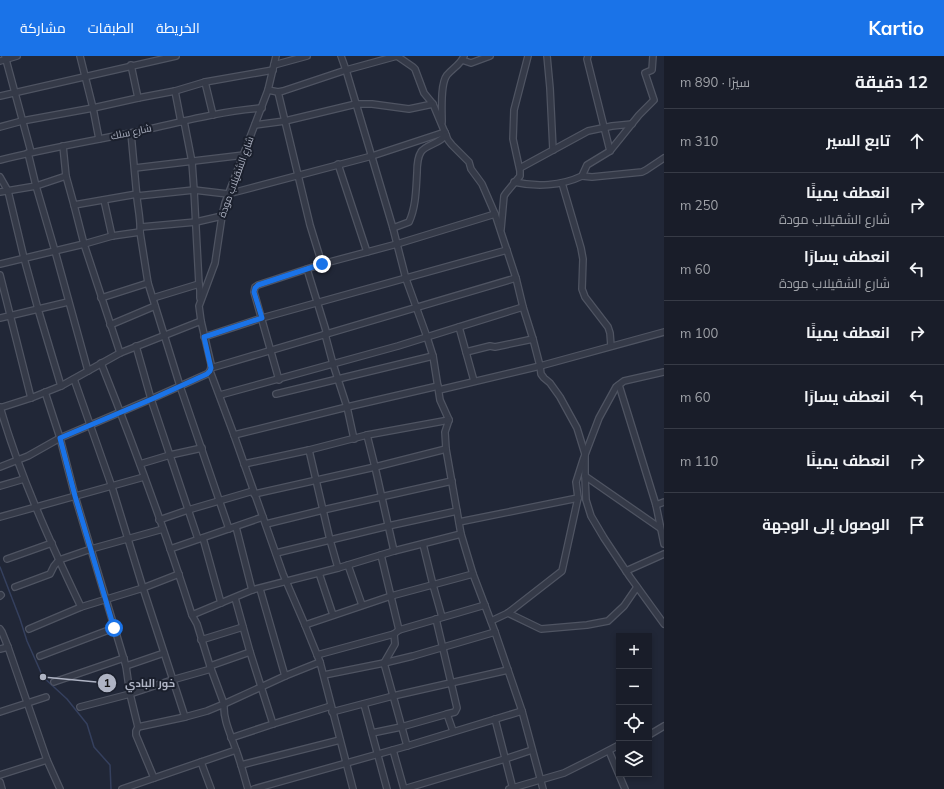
<!DOCTYPE html>
<html lang="ar">
<meta charset="utf-8">
<style>
:root{--surface:#191d29;--page:#222631;--text:#f1f3f6;--muted:#9fa2a8;--line:#373b46;--accent:#1a73e8}
body{margin:0;font-family:Mulish,Cairo,sans-serif;background:var(--page);color:var(--text);direction:rtl}
.controls{position:absolute;right:12px;bottom:12px;display:grid;overflow:hidden;border-radius:0px;box-shadow:0 2px 6px #0003}
.controls button{width:36px;height:36px;display:grid;place-items:center;padding:0;border:0;border-bottom:1px solid var(--line);background:var(--surface);color:var(--text);font:20px sans-serif}
.stop{position:absolute;width:12px;height:12px;margin:-9px;border:3px solid #1a73e8;border-radius:50%;background:#fff}
.stop.end{background:#1a73e8;border-color:#fff;box-shadow:0 1px 4px #0008}
.list{margin:0;padding:0;list-style:none}
h2{display:flex;justify-content:space-between;align-items:center;height:52px;margin:0;padding:0 16px;font-size:17px}
h2 small{font-size:13px;font-weight:400;color:var(--muted)}
.list li{display:grid;grid-template-columns:26px 1fr auto;gap:12px;align-items:center;box-sizing:border-box;height:64px;padding:0 16px;border-top:1px solid var(--line)}
.list b{display:block;font-size:15px;white-space:nowrap}
.list p{margin:0;font-size:13px;white-space:nowrap;color:var(--muted)}
.list em{font-size:13px;font-style:normal;color:var(--muted)}
.icon{flex:none;width:22px;height:22px;fill:none;stroke:currentColor;stroke-width:2;stroke-linecap:round;stroke-linejoin:round}
.map{position:relative;flex:none;width:664px;height:733px;overflow:hidden;direction:ltr}
header{display:flex;align-items:center;gap:24px;box-sizing:border-box;height:56px;padding:0 20px;background:var(--accent);color:#fff}
header strong{font-size:19px}
nav{display:flex;gap:22px;margin-inline-start:auto;font-size:14px}
main{display:flex}
aside{flex:1;background:var(--surface)}
.map>svg:first-child{display:block}
.lines{fill:none;stroke-linecap:round;stroke-linejoin:round}
.stream{stroke:#35405e;stroke-width:1.5}
.minor-casing{stroke:#4f5462;stroke-width:8}
.minor{stroke:#353a48;stroke-width:5.5}
.route{stroke:#1a73e8;stroke-width:5}
.labels{text-anchor:middle;dominant-baseline:central;stroke-width:4;stroke-linejoin:round;paint-order:stroke}
.street-label{font-size:10px;fill:#afb4c4;stroke:#1a1f2c}
.leader{fill:none;stroke:#afb4c4;stroke-width:1.5}
.callout-dot{fill:#afb4c4;stroke:#1a1f2c;stroke-width:1.5}
.mark-label{font-size:12px;text-anchor:middle;font-weight:bold;fill:#111}
.callout-label{font-size:11px;text-anchor:middle;font-weight:bold;fill:#afb4c4;stroke:#1a1f2c;stroke-width:4;stroke-linejoin:round;paint-order:stroke}
</style>
<header>
<strong>Kartio</strong>
<nav><a>الخريطة</a><a>الطبقات</a><a>مشاركة</a></nav>
</header>
<main>
<aside>
<h2>12 دقيقة<small>سيرًا · 890 m</small></h2>
<ul class="list">
<li><svg class="icon" aria-label="ahead" viewBox="0 0 24 24"><path d="M12 20V5M6 11l6-6 6 6"/></svg><div><b>تابع السير</b></div><em>310 m</em></li>
<li><svg class="icon" aria-label="right" viewBox="0 0 24 24"><path d="M7 20v-9h11M14 6l5 5-5 5"/></svg><div><b>انعطف يمينًا</b><p>شارع الشقيلاب مودة</p></div><em>250 m</em></li>
<li><svg class="icon" aria-label="left" viewBox="0 0 24 24"><path d="M17 20v-9H6M10 6l-5 5 5 5"/></svg><div><b>انعطف يسارًا</b><p>شارع الشقيلاب مودة</p></div><em>60 m</em></li>
<li><svg class="icon" aria-label="right" viewBox="0 0 24 24"><path d="M7 20v-9h11M14 6l5 5-5 5"/></svg><div><b>انعطف يمينًا</b></div><em>100 m</em></li>
<li><svg class="icon" aria-label="left" viewBox="0 0 24 24"><path d="M17 20v-9H6M10 6l-5 5 5 5"/></svg><div><b>انعطف يسارًا</b></div><em>60 m</em></li>
<li><svg class="icon" aria-label="right" viewBox="0 0 24 24"><path d="M7 20v-9h11M14 6l5 5-5 5"/></svg><div><b>انعطف يمينًا</b></div><em>110 m</em></li>
<li><svg class="icon" aria-label="arrive" viewBox="0 0 24 24"><path d="M6 21V4h12l-3 4 3 4H6"/></svg><div><b>الوصول إلى الوجهة</b></div></li>
</ul>
</aside>
<div class="map">
<svg width="664" height="733" viewBox="0 0 664 733">
<rect width="100%" height="100%" fill="#212737"/>
<g class="lines">
<polyline class="stream" points="0,511 20,563 27,585 43,621 67,643 87,668 94,691 110,709 111,733"/>
<g class="minor-casing">
<g id="minor">
<polyline points="5,0 31,96"/>
<polyline points="80,0 93,52 99,83"/>
<polyline points="341,0 346,14 393,172 397,188 406,223 427,281 433,300 440,344 449,364 445,376 446,393 461,478 473,518 495,576 522,655 543,733"/>
<polyline points="547,0 550,32 553,94"/>
<polyline points="588,0 587,3 610,95"/>
<polyline points="462,4 471,7 490,0"/>
<polyline points="0,5 17,0"/>
<polyline points="131,9 138,42"/>
<polyline points="274,9 307,0"/>
<polyline points="205,26 213,59"/>
<polyline points="268,34 278,36 283,35 346,14 397,0 413,11 415,13 424,37 433,48 448,84 452,89 469,106 471,113 482,128 495,158 516,222 523,251 533,283 540,310 541,318 544,322 550,327 560,341 577,372 585,398 585,420 586,444 591,460 604,482 630,521 664,568"/>
<polyline points="175,35 181,66"/>
<polyline points="278,36 310,169 322,208"/>
<polyline points="0,40 176,0"/>
<polyline points="184,65 192,106 194,134 199,228 200,234 200,242"/>
<path d="M 442,66 C 442,54 440,28 447,19 C 453,12 461,8 464,0"/>
<polyline points="255,69 285,65 356,48 372,48 409,53 433,48"/>
<polyline points="0,71 22,65 93,52 138,42 175,35 205,26 273,14"/>
<path d="M 131,77 C 133,98 135,120 137,142 C 138,153 141,165 140,176 L 148,227 L 180,330 L 229,473"/>
<polyline points="63,90 66,120 74,149 84,188 120,297"/>
<polyline points="28,97 36,130 55,195 88,315"/>
<path d="M 0,104 C 48,92 97,84 145,74 C 184,65 222,55 262,52"/>
<polyline points="338,108 367,196"/>
<polyline points="135,112 244,99"/>
<polyline points="520,112 588,75 612,70 632,68"/>
<polyline points="582,120 592,121 642,116 646,114 664,102"/>
<polyline points="0,121 8,135 24,202 38,253 61,330"/>
<path d="M 514,126 C 536,131 561,130 582,120 L 587,109 L 610,95 L 639,59 L 654,44 L 645,17 L 652,14 L 653,0"/>
<polyline points="562,127 581,192 583,203 582,233 585,241 608,271 610,277 611,290"/>
<polyline points="0,136 36,130 66,120"/>
<polyline points="137,140 194,134 228,138 372,100 445,76"/>
<polyline points="104,144 112,180"/>
<polyline points="74,149 137,138"/>
<polyline points="141,171 196,166 222,160"/>
<path d="M 393,172 L 409,166 C 416,151 416,133 417,117 C 417,110 417,102 421,96 C 425,89 439,88 446,79"/>
<polyline points="501,173 504,140 506,137 520,120 520,115 513,83 514,54 528,0"/>
<polyline points="0,208 84,188 112,180 140,176"/>
<polyline points="307,213 327,278"/>
<polyline points="0,219 31,342"/>
<polyline points="101,242 148,227"/>
<polyline points="153,242 199,228"/>
<polyline points="0,262 68,246"/>
<polyline points="110,269 155,250"/>
<polyline points="459,271 474,325"/>
<polyline points="325,278 333,308 347,351 354,383"/>
<polyline points="204,281 262,262 507,194"/>
<polyline points="136,290 151,343 198,483"/>
<polyline points="466,296 490,290 495,291 533,283"/>
<path d="M 101,307 C 134,390 165,474 192,559 L 197,568 L 210,610 L 224,648 C 223,664 231,679 236,694 C 241,707 244,720 248,733"/>
<polyline points="211,312 516,222"/>
<polyline points="210,315 234,379 283,518 305,569 320,606 353,733"/>
<polyline points="74,323 112,431 143,532 185,661"/>
<polyline points="279,324 254,236 255,231 258,229 322,208 397,188 495,158"/>
<polyline points="619,329 656,449 664,488"/>
<polyline points="439,334 540,310 664,276"/>
<polyline points="45,336 60,382 75,440 126,610 130,638 138,671"/>
<polyline points="276,338 433,300"/>
<polyline points="220,339 398,290 523,251"/>
<path d="M 0,351 C 20,420 50,486 81,551"/>
<polyline points="0,352 31,342 61,330 120,297 201,265"/>
<polyline points="234,379 347,351 438,330"/>
<polyline points="367,379 375,411 394,495"/>
<polyline points="309,394 330,484 338,512"/>
<polyline points="140,408 170,399 202,392"/>
<polyline points="244,408 309,394 367,379 449,364"/>
<path d="M 0,411 L 28,400 L 60,382 L 151,343 L 207,318 C 211,315 211,313 211,308 L 201,265 L 199,250 L 215,207 L 222,160 L 225,147 L 268,34 L 276,0"/>
<polyline points="585,420 660,472"/>
<polyline points="0,430 24,423"/>
<polyline points="254,438 375,411 446,393"/>
<polyline points="656,449 664,446"/>
<polyline points="0,461 144,421"/>
<polyline points="159,464 188,454 253,435"/>
<polyline points="459,466 578,442"/>
<polyline points="266,468 323,454 452,425"/>
<polyline points="236,471 252,534"/>
<polyline points="203,482 221,547"/>
<polyline points="423,488 433,529 442,561"/>
<polyline points="170,493 263,461"/>
<polyline points="276,497 388,470 457,455"/>
<polyline points="381,499 399,574"/>
<polyline points="7,503 52,487"/>
<polyline points="348,509 362,549"/>
<polyline points="626,515 664,498"/>
<polyline points="319,517 333,559"/>
<polyline points="15,531 50,518 54,510 59,504 91,493 163,473"/>
<polyline points="260,533 285,620"/>
<polyline points="0,540 1,539"/>
<polyline points="235,542 250,596 273,668"/>
<polyline points="508,557 541,573 587,569 608,565 624,550 637,531"/>
<polyline points="192,559 252,534 338,512 394,495 461,478"/>
<polyline points="491,565 508,557 562,515 578,442 576,426 583,404 599,362 616,331 624,325 664,316"/>
<polyline points="305,569 391,540 473,518"/>
<polyline points="0,573 2,576 8,591 47,704 60,733"/>
<polyline points="29,573 81,551 143,532 179,518"/>
<polyline points="394,578 395,588 384,607 407,690"/>
<polyline points="201,584 243,571"/>
<polyline points="0,593 8,591"/>
<polyline points="317,599 394,578 399,574 485,549"/>
<polyline points="40,600 114,572"/>
<polyline points="126,610 164,597"/>
<polyline points="210,610 250,596"/>
<polyline points="324,619 384,607 413,600 495,576"/>
<polyline points="54,626 124,602"/>
<polyline points="364,648 387,733"/>
<polyline points="80,651 130,638 172,624 211,613"/>
<polyline points="0,656 46,641"/>
<polyline points="332,656 393,640 508,614"/>
<polyline points="447,658 453,675"/>
<polyline points="495,663 513,733"/>
<polyline points="372,677 401,671 447,658 455,656 457,652 436,563"/>
<polyline points="649,679 664,670"/>
<polyline points="231,682 273,668 331,650"/>
<polyline points="393,694 404,733"/>
<polyline points="609,695 625,733"/>
<polyline points="201,706 211,733"/>
<polyline points="241,709 340,684"/>
<polyline points="0,719 47,704"/>
<polyline points="154,722 136,679 136,675 138,671 185,661 207,655 224,648 285,620 320,606"/>
<polyline points="0,726 2,733"/>
<polyline points="122,733 236,694"/>
<polyline points="254,733 407,690 522,655"/>
<polyline points="404,733 505,703 532,694"/>
<polyline points="509,733 564,717 596,701 619,689"/>
</g>
</g>
<use href="#minor" class="minor"/>
</g>
<g class="lines">
<polyline class="route" points="114,572 75,440 60,382 152,343 207,318 210,315 211,312 204,281 262,262 254,236 255,232 258,229 322,208"/>
</g>
<g class="labels">
<g class="street-label">
<text transform="translate(131 76) rotate(-12)">شارع سلك</text>
<text transform="translate(236 121) rotate(-70)">شارع الشقيلاب مودة</text>
</g>
</g>
<path class="leader" d="M43 621L107 627"/>
<g class="callout-dot">
<circle cx="43" cy="621" r="4"/>
<circle cx="107" cy="627" r="10"/>
</g>
<g class="mark-label">
<text x="107" y="631">1</text>
</g>
<g class="callout-label">
<text x="150" y="631">خور البادي</text>
</g>
</svg>
<div class="controls">
<button>+</button>
<button>−</button>
<button><svg class="icon" aria-label="locate" viewBox="0 0 24 24"><circle cx="12" cy="12" r="6"/><path d="M12 2v4M12 18v4M2 12h4M18 12h4"/></svg></button>
<button><svg class="icon" aria-label="layers" viewBox="0 0 24 24"><path d="M12 4l9 5-9 5-9-5zM3 14l9 5 9-5"/></svg></button>
</div>
<div class="stop" style="left:114px;top:572px"></div>
<div class="stop end" style="left:322px;top:208px"></div>
</div>
</main>
